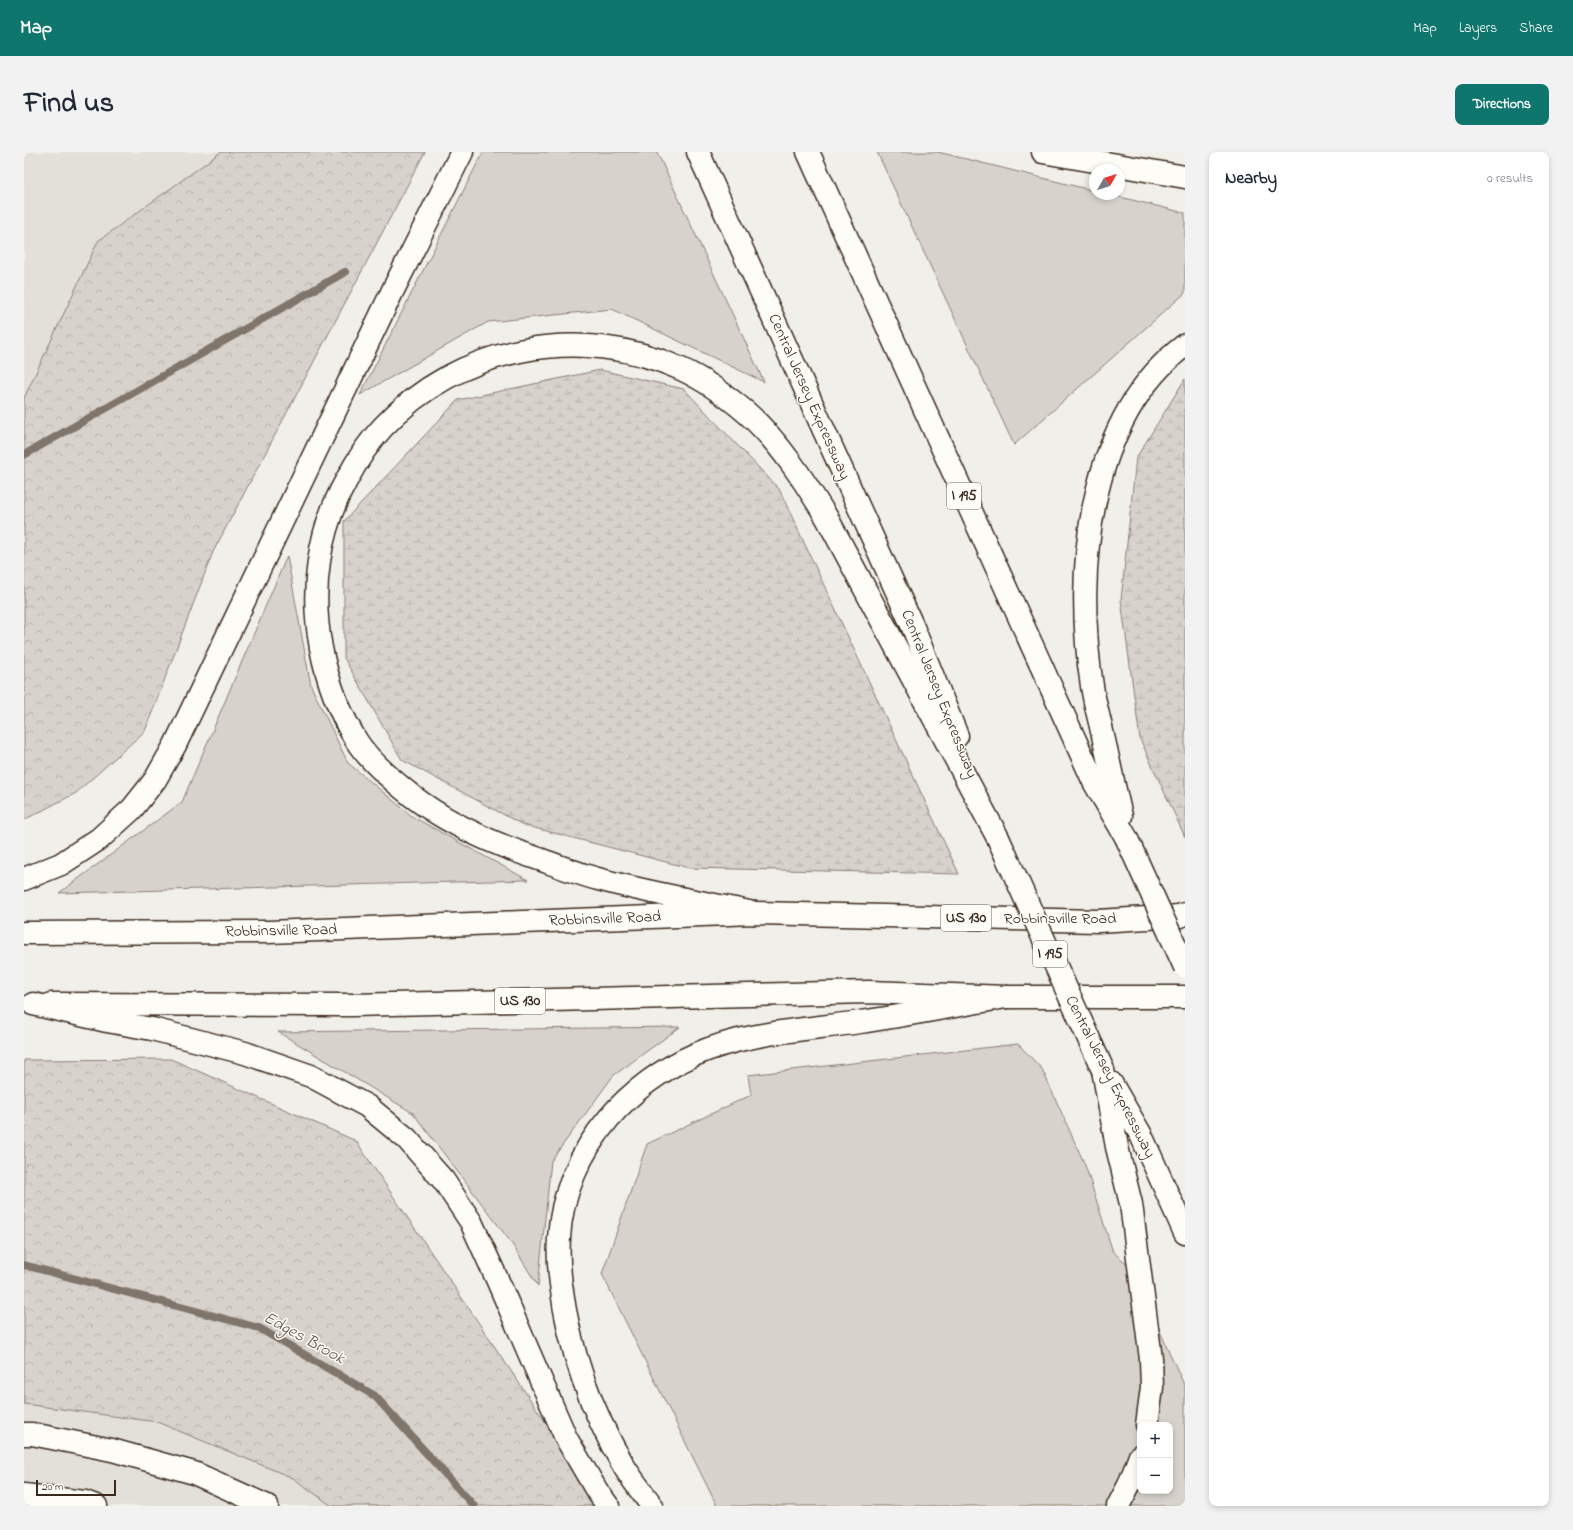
<!DOCTYPE html>
<meta charset="utf-8">
<style>
:root{--surface:#fff;--page:#f2f2f3;--text:#1f2937;--muted:#747a83;--line:#e0e1e3;--accent:#0f766e}
body{margin:0;font-family:"Indie Flower",sans-serif;background:var(--page);color:var(--text)}
.controls{position:absolute;right:12px;bottom:12px;display:grid;overflow:hidden;border-radius:8px;box-shadow:0 2px 6px #0003}
.controls button{width:36px;height:36px;display:grid;place-items:center;padding:0;border:0;border-bottom:1px solid var(--line);background:var(--surface);color:var(--text);font:20px sans-serif}
.compass{position:absolute;left:1065px;top:12px;width:36px;height:36px;border-radius:50%;background:var(--surface);box-shadow:0 2px 6px #0003;rotate:51deg}
.scale{position:absolute;left:12px;bottom:10px;width:80px;box-sizing:border-box;padding-left:4px;border:2px solid #3b2a1e;border-top:0;font-size:11px;line-height:14px;white-space:nowrap;color:#3b2a1e;-webkit-text-stroke:3px #fdfcf7;paint-order:stroke}
.list{margin:0;padding:0;list-style:none}
h2{display:flex;justify-content:space-between;align-items:center;height:52px;margin:0;padding:0 16px;font-size:17px}
h2 small{font-size:13px;font-weight:400;color:var(--muted)}
.map{position:relative;flex:none;width:1161px;height:1354px;overflow:hidden;border-radius:8px}
header{display:flex;align-items:center;gap:24px;box-sizing:border-box;height:56px;padding:0 20px;background:var(--accent);color:#fff}
header strong{font-size:19px}
nav{display:flex;gap:22px;margin-inline-start:auto;font-size:14px}
.intro{display:flex;align-items:center;justify-content:space-between;box-sizing:border-box;height:96px;padding:0 24px}
h1{margin:0;font-size:28px}
.button{padding:10px 18px;border-radius:8px;background:var(--accent);color:#fff;font-size:14px;font-weight:700}
main{display:flex;gap:24px;padding:0 24px}
aside{flex:1;background:var(--surface);border-radius:8px;box-shadow:0 2px 6px #0003}
.map>svg:first-child{display:block}
.built{fill:#e3e0da}
.green{fill:#d7d2cc;stroke:#897e75;fill-rule:evenodd}
.forest{fill:url(#forest-crowns);stroke:#897e75}
.wetland{fill:url(#wetland-marsh);stroke:#897e75}
.lines{fill:none;stroke-linecap:round;stroke-linejoin:round}
.stream{stroke:#80746b;stroke-width:8}
.minor-casing{stroke:#3b2a1e;stroke-width:25}
.trunk-casing{stroke:#3b2a1e;stroke-width:25}
.motorway-casing{stroke:#3b2a1e;stroke-width:25}
.minor{stroke:#fdfcf7;stroke-width:22}
.trunk{stroke:#fdfcf7;stroke-width:22}
.motorway{stroke:#fdfcf7;stroke-width:22}
.motorway-bridge-casing{stroke:#3b2a1e;stroke-width:25;stroke-linecap:butt}
.motorway-bridge{stroke:#fdfcf7;stroke-width:22}
.labels{text-anchor:middle;dominant-baseline:central;stroke-width:3;stroke-linejoin:round;paint-order:stroke}
.shield{fill:#fdfcf7;stroke:#75695f;stroke-width:1}
.shield-label{font-size:15px;font-weight:bold;fill:#3b2a1e}
.street-label{font-size:16px;fill:#3b2a1e;stroke:#fdfcf7}
.water-label{font-size:17px;font-style:italic;fill:#63554b;stroke:#fdfcf7}
</style>
<header>
<strong>Map</strong>
<nav><a>Map</a><a>Layers</a><a>Share</a></nav>
</header>
<div class="intro"><h1>Find us</h1><a class="button">Directions</a></div>
<main>
<div class="map">
<svg width="1161" height="1354" viewBox="0 0 1161 1354">
<defs>
<pattern id="forest-crowns" width="20" height="18" patternUnits="userSpaceOnUse"><rect width="20" height="18" fill="#d7d2cc"/><path d="M2 6a3 3 0 1 1 6 0M12 15a3 3 0 1 1 6 0" fill="none" stroke="#b9b4af"/></pattern>
<pattern id="wetland-marsh" width="20" height="14" patternUnits="userSpaceOnUse"><rect width="20" height="14" fill="#d7d2cc"/><path d="M1 5h8M5 5V1M11 12h8M15 12V8" fill="none" stroke="#b9b4af"/></pattern>
</defs>
<rect width="100%" height="100%" fill="#f1efea"/>
<filter id="ink" filterUnits="userSpaceOnUse"><feTurbulence type="fractalNoise" baseFrequency=".025" numOctaves="2"/><feDisplacementMap in="SourceGraphic" scale="8" xChannelSelector="R" yChannelSelector="G"/><feConvolveMatrix kernelMatrix="1 2 1 2 8 2 1 2 1" color-interpolation-filters="sRGB"/></filter>
<g filter="url(#ink)">
<g class="built">
<polygon points="0,0 197,0 74,89 0,246"/>
<polygon points="0,1252 133,1270 269,1326 308,1354 0,1354"/>
</g>
<g class="green">
<polygon points="459,0 633,0 740,230 588,157 464,170 336,243"/>
<polygon points="853,0 914,0 1071,39 1071,42 1084,42 1161,61 1161,141 990,293"/>
<polygon points="263,404 287,534 324,611 389,665 504,728 35,741 158,650"/>
<polygon points="656,875 589,924 527,1009 514,1134 486,1089 389,961 254,880"/>
<path d="M 994,892 L 1018,917 L 1061,1013 L 1089,1100 L 1107,1115 L 1161,1235 L 1161,1354 L 693,1354 L 578,1122 L 623,992 L 727,943 L 724,923 ZM 1116,1273 L 1146,1273 L 1146,1339 L 1116,1339 Z"/>
</g>
<g class="forest">
<polygon points="197,0 401,0 189,400 121,579 52,641 0,668 0,246 74,89"/>
<polygon points="147,907 332,989 578,1354 308,1354 269,1326 133,1270 0,1252 0,908"/>
</g>
<g class="wetland">
<polygon points="576,218 660,237 755,337 935,722 665,716 499,673 378,608 320,506 320,369 434,248"/>
<polygon points="1161,227 1161,685 1116,587 1097,448 1112,306"/>
</g>
<g class="lines">
<g class="stream">
<polyline points="0,303 321,120"/>
<polyline points="0,1113 235,1176 351,1244 450,1354"/>
</g>
<g class="minor-casing">
<g id="minor">
<polyline points="0,1282 8,1282 88,1298 170,1321 243,1354"/>
<polyline points="0,1343 61,1350 72,1354"/>
</g>
</g>
<g class="trunk-casing">
<g id="trunk">
<polyline points="0,781 245,780 730,761 1074,769 1156,764"/>
<polyline points="27,852 328,853 845,840 983,845 1161,845"/>
</g>
</g>
<g class="motorway-casing">
<g id="motorway">
<polyline points="674,0 888,473 933,584"/>
<polyline points="784,0 1070,630 1102,685"/>
<polyline points="1019,0 1161,25"/>
<path d="M 1097,664 C 1090,635 1084,605 1077,575 C 1074,562 1070,548 1068,534 C 1050,421 1063,267 1161,193"/>
<polyline points="0,727 37,712 75,687 108,657 131,628 151,593 369,138 438,0"/>
<path d="M 730,761 C 678,750 625,741 574,727 C 555,722 537,715 518,708 C 472,693 427,674 388,644 C 369,629 345,609 332,588 C 315,560 303,527 297,496 C 286,439 294,379 322,329 C 332,310 344,291 359,275 C 434,194 557,171 657,217 C 681,228 703,244 723,261 C 755,289 781,330 803,366 L 974,686"/>
<polyline points="1155,764 1161,762"/>
<polyline points="9,852 83,869 128,877 221,901 287,924 343,954 383,987 420,1029 447,1070 473,1127 542,1286 573,1339 584,1354"/>
<polyline points="1079,918 1093,995 1107,1052 1127,1207 1128,1235 1123,1273"/>
<polyline points="1087,931 1117,983 1161,1081"/>
<path d="M 628,1354 C 619,1341 609,1329 601,1316 C 567,1259 545,1198 537,1132 C 535,1117 534,1101 535,1086 C 537,1042 557,999 585,966 C 607,940 638,917 670,903 C 722,880 780,878 836,870 C 885,863 934,853 983,845"/>
<polyline points="1094,1354 1105,1333 1116,1304"/>
</g>
</g>
<use href="#minor" class="minor"/>
<use href="#trunk" class="trunk"/>
<use href="#motorway" class="motorway"/>
<g class="motorway-bridge-casing">
<g id="motorway-bridge">
<polyline points="1102,685 1161,815"/>
<polyline points="974,686 1079,918"/>
</g>
</g>
<use href="#motorway-bridge" class="motorway-bridge"/>
</g>
</g>
<g class="labels">
<g class="shield">
<rect x="923" y="331" width="34" height="26" rx="3"/>
<rect x="917" y="753" width="50" height="26" rx="3"/>
<rect x="1009" y="789" width="34" height="26" rx="3"/>
<rect x="471" y="836" width="50" height="26" rx="3"/>
</g>
<g class="shield-label">
<text x="940" y="344">I 195</text>
<text x="942" y="766">US 130</text>
<text x="1026" y="802">I 195</text>
<text x="496" y="849">US 130</text>
</g>
<g class="street-label">
<text transform="translate(785 245) rotate(66)">Central Jersey Expressway</text>
<text transform="translate(915 542) rotate(68)">Central Jersey Expressway</text>
<text transform="translate(581 767) rotate(-2)">Robbinsville Road</text>
<text x="1036" y="767">Robbinsville Road</text>
<text transform="translate(257 779) rotate(-1)">Robbinsville Road</text>
<text transform="translate(1086 925) rotate(63)">Central Jersey Expressway</text>
</g>
<g class="water-label">
<text transform="translate(280 1186) rotate(29)">Edges Brook</text>
</g>
</g>
</svg>
<div class="controls">
<button>+</button>
<button>−</button>
</div>
<svg class="compass" viewBox="-18 -18 36 36"><path d="M0-13l5 13h-10z" fill="#e53935"/><path d="M0 13l5-13h-10z" fill="#747a83"/></svg>
<div class="scale">20 m</div>
</div>
<aside>
<h2>Nearby<small>0 results</small></h2>
<ul class="list">
</ul>
</aside>
</main>
